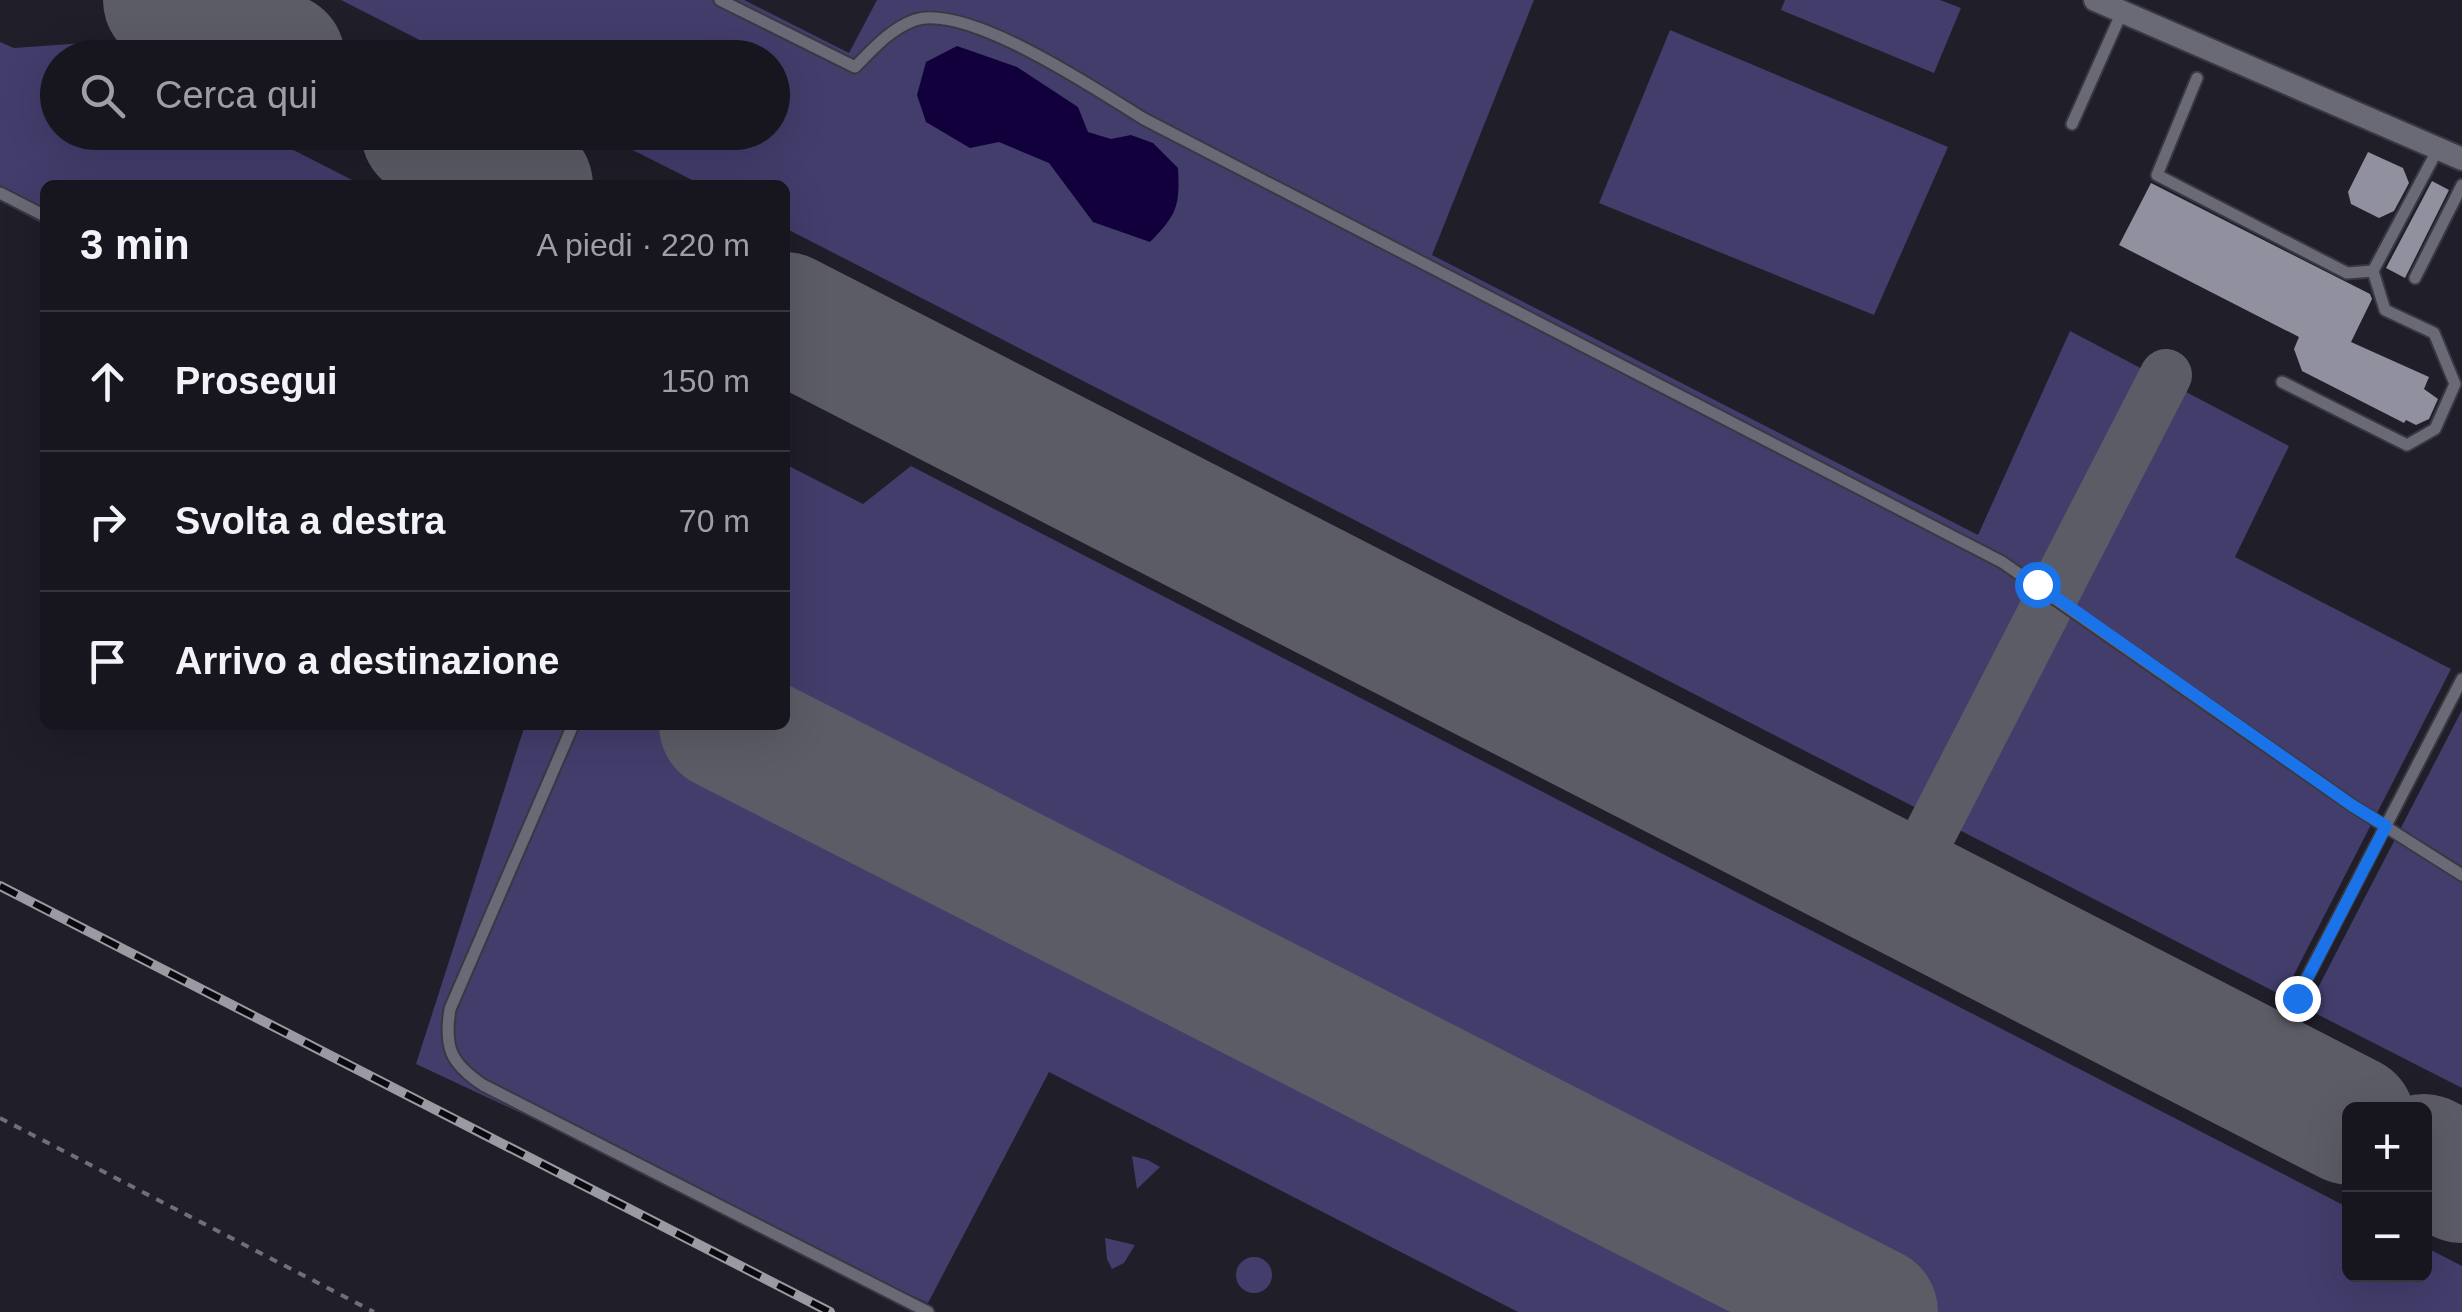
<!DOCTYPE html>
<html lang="it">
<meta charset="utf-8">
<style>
:root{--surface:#17161f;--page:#201f28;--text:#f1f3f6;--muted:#9e9fa4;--line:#36353d}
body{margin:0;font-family:Helvetica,sans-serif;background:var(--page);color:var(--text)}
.controls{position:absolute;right:30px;bottom:30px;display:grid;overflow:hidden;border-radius:15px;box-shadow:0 10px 40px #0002}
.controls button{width:90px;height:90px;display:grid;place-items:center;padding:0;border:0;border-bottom:2px solid var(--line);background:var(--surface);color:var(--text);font:50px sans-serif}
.stop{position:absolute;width:30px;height:30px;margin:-22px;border:8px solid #1a73e8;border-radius:50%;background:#fff}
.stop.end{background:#1a73e8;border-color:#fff;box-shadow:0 2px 10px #0008}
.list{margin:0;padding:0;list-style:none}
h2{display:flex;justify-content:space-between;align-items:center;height:130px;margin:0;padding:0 40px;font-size:42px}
h2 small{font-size:32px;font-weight:400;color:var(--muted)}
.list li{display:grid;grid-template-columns:65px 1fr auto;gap:30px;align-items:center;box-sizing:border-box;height:140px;padding:0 40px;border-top:2px solid var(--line)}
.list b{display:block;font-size:38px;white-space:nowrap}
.list em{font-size:32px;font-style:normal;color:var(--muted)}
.icon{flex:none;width:55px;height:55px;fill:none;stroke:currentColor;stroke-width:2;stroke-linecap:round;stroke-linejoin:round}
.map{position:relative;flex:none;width:2462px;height:1312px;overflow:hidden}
.search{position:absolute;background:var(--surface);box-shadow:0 10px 40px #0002;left:40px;top:40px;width:750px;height:110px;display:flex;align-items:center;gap:25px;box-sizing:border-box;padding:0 35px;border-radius:55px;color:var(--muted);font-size:38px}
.panel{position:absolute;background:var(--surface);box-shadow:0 10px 40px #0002;left:40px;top:180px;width:750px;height:550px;border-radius:15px}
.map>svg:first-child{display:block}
.green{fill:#423d6b}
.water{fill:#12003c}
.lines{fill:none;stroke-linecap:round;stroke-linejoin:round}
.taxiway{stroke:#5c5c66;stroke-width:52}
.runway{stroke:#5c5c66;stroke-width:130}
.building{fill:#90909e}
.service-casing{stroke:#393842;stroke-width:15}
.minor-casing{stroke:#393842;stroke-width:26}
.path{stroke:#6f6f78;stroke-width:4;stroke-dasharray:8 8;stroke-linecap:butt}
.service{stroke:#6a6a77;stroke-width:11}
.minor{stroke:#6a6a77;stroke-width:22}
.rail-casing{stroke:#9a9aa3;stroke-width:10}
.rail{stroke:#09090e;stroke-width:6;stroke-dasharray:19;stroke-linecap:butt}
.route{stroke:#1a73e8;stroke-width:12}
</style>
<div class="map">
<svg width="2462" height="1312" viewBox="0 0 2462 1312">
<rect width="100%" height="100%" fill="#1f1e29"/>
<g class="green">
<polygon points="341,0 744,0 849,53 877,0 1534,0 1432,255 1978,535 2070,331 2289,446 2235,557 2451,669 2283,996 785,228 785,185 702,185 599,133 772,132 772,58 453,57"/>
<polygon points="1785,0 1940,0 1961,8 1934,73 1781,10"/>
<polygon points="1670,30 1948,147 1874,315 1599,203"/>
<polygon points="0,42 14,48 84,43 113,57 58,58 58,132 260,133 362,185 45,185 45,225 0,201"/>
<polygon points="785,464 863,504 911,466 2349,1208 2350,1274 2424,1274 2425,1247 2462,1266 2462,1312 1518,1312 1049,1072 928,1303 416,1064 525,725 785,725"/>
<polygon points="2462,710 2462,1088 2307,1009"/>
<polygon points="1132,1156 1148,1160 1160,1167 1137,1189"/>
<polygon points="1105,1238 1135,1245 1124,1263 1112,1269 1107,1259"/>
<circle cx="1254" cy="1275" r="18"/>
</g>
<path class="water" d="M 957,46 L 1017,67 L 1078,107 L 1088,132 L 1111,139 L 1131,135 L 1153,143 L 1178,168 C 1180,206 1177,215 1150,242 L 1093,222 L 1049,163 L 999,142 L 970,148 L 926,122 L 917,95 L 926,62 Z"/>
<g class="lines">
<polyline class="taxiway" points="1901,890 2166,375"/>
<g class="runway">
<polyline points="168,0 280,58"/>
<polyline points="426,132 528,185"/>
<polyline points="785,317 2350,1120"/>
<polyline points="724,725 1873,1312"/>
<polyline points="2424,1159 2462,1178"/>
</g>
</g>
<g class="building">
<polygon points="2368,152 2403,168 2409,183 2394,211 2379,218 2351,204 2348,192"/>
<polygon points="2432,181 2449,190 2405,278 2386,268"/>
<polygon points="2151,183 2370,294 2372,299 2351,342 2429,377 2424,389 2438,399 2429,419 2416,425 2406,420 2404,423 2302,371 2294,349 2299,337 2119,245"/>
</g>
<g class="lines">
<g class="service-casing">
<g id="service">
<path d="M 720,0 L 855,67 C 873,49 890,29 915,20 C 968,3 1097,90 1144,119 L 2002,562 L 2353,806 L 2462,875"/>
<polyline points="2197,78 2157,175 2347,273 2373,271 2438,149"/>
<polyline points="2072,124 2122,12"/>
<polyline points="0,193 45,216"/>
<polyline points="2415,278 2462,185"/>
<polyline points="2282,382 2407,445 2435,429 2455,384 2434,333 2385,310 2373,271"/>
<path d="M 573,725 L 450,1009 C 444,1047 450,1063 483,1085 L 928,1312"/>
<polyline points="2297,997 2462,679"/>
</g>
</g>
<g class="minor-casing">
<polyline id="minor" points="2095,0 2462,159"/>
</g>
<polyline class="path" points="0,1118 374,1312"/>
<use href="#service" class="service"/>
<use href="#minor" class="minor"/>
<g class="rail-casing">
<polyline id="rail" points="0,886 830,1312"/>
</g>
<use href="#rail" class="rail"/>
</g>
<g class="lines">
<polyline class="route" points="2037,584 2353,806 2386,826 2297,998"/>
</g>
</svg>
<div class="controls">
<button>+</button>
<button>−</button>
</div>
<div class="stop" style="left:2037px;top:584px"></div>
<div class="stop end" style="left:2297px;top:998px"></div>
<div class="search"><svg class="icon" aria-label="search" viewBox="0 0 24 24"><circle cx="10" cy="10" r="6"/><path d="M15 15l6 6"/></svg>Cerca qui</div>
<section class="panel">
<h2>3 min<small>A piedi · 220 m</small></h2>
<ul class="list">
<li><svg class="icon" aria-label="ahead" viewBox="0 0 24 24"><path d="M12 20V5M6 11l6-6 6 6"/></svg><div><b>Prosegui</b></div><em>150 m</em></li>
<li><svg class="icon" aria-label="right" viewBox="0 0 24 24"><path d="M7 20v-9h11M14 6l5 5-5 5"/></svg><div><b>Svolta a destra</b></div><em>70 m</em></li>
<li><svg class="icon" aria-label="arrive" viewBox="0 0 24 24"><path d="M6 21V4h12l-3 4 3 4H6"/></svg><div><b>Arrivo a destinazione</b></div></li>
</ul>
</section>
</div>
